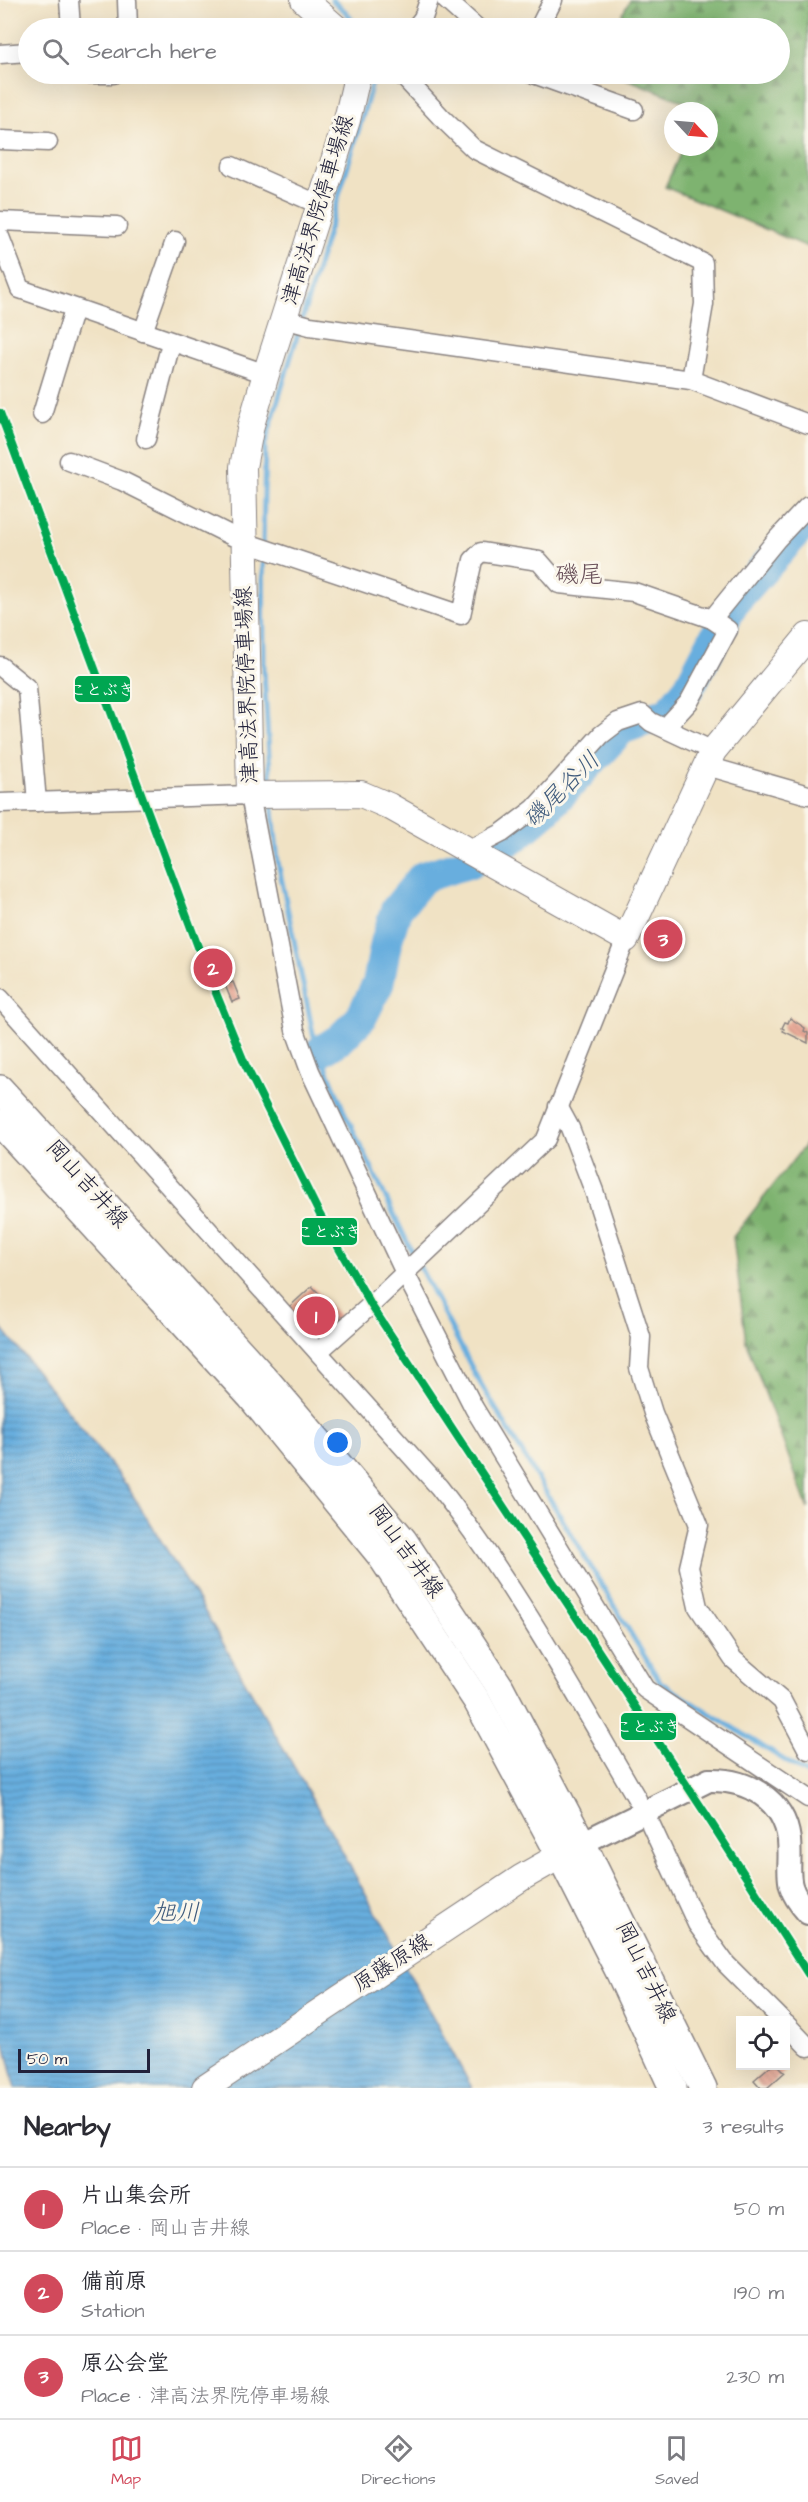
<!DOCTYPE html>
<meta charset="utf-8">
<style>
:root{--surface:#fff;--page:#f7f7f7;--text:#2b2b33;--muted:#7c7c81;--line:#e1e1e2;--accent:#d1495b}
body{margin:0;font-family:"Architects Daughter","Klee One",sans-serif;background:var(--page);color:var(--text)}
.controls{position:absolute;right:18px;bottom:18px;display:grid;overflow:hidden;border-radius:0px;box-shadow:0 6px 24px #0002}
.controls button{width:54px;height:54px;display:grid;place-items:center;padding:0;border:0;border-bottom:2px solid var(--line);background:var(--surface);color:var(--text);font:30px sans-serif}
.compass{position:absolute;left:664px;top:102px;width:54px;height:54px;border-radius:50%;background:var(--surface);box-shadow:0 6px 24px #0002;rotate:116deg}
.scale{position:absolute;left:18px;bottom:15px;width:132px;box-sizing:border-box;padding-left:6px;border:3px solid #22223b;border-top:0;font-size:16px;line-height:21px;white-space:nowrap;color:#22223b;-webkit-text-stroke:4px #fbf7ec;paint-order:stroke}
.you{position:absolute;left:338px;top:1443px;width:21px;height:21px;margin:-15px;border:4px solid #fff;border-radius:50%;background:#1a73e8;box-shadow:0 0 0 9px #1a73e833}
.badge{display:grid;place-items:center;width:39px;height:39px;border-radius:50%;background:var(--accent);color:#fff;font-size:20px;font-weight:700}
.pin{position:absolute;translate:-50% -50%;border:3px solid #fff;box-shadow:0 2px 6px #0006}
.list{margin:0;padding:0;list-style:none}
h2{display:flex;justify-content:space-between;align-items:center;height:78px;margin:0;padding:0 24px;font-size:26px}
h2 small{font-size:20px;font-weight:400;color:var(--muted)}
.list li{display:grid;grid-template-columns:39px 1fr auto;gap:18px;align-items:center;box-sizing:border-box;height:84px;padding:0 24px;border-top:2px solid var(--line)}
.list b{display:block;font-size:22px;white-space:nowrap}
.list p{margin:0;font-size:20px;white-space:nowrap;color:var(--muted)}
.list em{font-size:20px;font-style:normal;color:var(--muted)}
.icon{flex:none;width:33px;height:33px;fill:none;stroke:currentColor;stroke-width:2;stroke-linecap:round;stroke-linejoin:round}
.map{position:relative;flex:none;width:808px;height:2088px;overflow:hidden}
.search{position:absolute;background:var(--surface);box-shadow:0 6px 24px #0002;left:18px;right:18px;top:18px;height:66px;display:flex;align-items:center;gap:15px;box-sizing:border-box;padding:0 21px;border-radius:33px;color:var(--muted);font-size:22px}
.sheet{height:330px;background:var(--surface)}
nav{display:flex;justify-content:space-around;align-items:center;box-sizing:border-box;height:84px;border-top:2px solid var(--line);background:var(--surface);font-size:16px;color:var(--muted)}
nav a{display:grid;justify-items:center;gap:3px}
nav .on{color:var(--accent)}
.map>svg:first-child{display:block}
.forest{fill:url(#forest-firs);stroke:#506a56;stroke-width:1.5}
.water{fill:url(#water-rules);stroke:#45688c;stroke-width:1.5}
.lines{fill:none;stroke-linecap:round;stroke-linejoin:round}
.stream{stroke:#68aede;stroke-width:5}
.river{stroke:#68aede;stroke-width:32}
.building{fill:url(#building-back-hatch)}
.minor-casing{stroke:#898280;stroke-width:21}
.tertiary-casing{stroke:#898280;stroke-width:26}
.secondary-casing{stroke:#898280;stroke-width:28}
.primary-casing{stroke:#898280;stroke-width:30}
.minor{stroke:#fff;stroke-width:18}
.tertiary{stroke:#fff;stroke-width:22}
.secondary{stroke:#fff;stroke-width:26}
.primary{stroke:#fff;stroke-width:27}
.rail-1-casing{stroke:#fbf7ec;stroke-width:12}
.rail-1{stroke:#00a651;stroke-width:8}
.labels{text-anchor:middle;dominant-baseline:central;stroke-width:6;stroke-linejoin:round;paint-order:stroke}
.street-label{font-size:22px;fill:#22223b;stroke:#fbf7ec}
.neighbourhood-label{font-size:24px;fill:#674e58;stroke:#fbf7ec}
.water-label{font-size:24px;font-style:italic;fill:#3e5a7c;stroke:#fbf7ec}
.line-badge{stroke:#fbf7ec;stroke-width:2}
.badge-label{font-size:16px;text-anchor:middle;font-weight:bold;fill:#fff}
</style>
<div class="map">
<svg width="808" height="2088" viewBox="0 0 808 2088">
<defs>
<pattern id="forest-firs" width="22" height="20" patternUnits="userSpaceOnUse" patternTransform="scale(1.5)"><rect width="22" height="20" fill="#7eb370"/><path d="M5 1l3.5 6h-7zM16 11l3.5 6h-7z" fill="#67915d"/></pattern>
<pattern id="water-rules" width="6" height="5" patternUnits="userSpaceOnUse" patternTransform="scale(1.5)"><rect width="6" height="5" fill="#68aede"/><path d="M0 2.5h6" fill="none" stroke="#558db5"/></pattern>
<pattern id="building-back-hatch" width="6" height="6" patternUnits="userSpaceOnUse" patternTransform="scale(1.5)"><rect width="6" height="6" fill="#e7a18e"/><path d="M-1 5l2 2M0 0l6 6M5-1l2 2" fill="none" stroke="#c68a7b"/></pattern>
</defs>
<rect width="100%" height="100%" fill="#fbf7ec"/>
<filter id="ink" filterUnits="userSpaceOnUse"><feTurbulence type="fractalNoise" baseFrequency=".0167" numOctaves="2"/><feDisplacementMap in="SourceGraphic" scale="12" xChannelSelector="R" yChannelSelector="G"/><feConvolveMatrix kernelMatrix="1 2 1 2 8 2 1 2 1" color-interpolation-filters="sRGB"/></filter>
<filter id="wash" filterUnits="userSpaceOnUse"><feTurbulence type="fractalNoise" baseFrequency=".008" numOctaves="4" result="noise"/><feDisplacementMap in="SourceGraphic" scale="24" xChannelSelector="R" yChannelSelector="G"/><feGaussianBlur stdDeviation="1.35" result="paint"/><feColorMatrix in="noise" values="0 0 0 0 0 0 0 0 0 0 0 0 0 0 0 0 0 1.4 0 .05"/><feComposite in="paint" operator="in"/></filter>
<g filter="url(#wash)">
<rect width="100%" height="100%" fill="#f0e2c4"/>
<g class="forest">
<polygon points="630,0 808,0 808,247 665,187 683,147 709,147 709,111 699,111 700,108 614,74 780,74 780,28 615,28"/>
<polygon points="808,1141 808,1509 746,1342 733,1237"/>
</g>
<polygon class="water" points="0,1325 127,1486 201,1605 332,1833 472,2088 16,2088 5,2044 0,2038"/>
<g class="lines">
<g class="stream">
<polyline points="332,0 346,12 358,28"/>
<polyline points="263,543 265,444 373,81 373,74"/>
<polyline points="263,553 264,672 271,789"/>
<polyline points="272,801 278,862 313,1033 343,1109 412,1252 476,1376 660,1682 808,1775"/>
</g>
<polyline class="river" points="321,1051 340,1039 361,1018 378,984 386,943 396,910 423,877 471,862 515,837 545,811 621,729 669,712 689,687 733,603 808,519"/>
</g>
<g id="blocks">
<g class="building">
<polygon points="655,924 680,937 671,954 646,941"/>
<polygon points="233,982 240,999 232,1002 225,985"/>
<polygon points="790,1018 805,1028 804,1031 808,1033 808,1043 783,1031 784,1029 782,1028 785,1022 788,1023"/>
<polygon points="312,1286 345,1322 319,1345 287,1309"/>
<polygon points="770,2066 779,2066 785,2072 767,2088 761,2088 754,2080"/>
</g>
</g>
</g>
<g filter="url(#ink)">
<use href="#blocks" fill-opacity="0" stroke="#898280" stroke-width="1.5"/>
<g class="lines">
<g class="minor-casing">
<g id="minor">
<polyline points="69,0 71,28"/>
<polyline points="127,0 128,28"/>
<polyline points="446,0 477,28"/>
<polyline points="415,28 423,18 429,0"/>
<polyline points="539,28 553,0"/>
<polyline points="0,54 28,52"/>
<polyline points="75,74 113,74"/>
<polyline points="401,74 441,117 474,149 703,263 704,304 691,380"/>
<polyline points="534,74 634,110"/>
<polyline points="0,140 48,142"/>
<polyline points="232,166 320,205"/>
<polyline points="0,221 117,226"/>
<polyline points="0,237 20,289 266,374"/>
<polyline points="284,319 310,326 691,380 808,424"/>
<polyline points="143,332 175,241"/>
<polyline points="42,414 74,309"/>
<polyline points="146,439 171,343"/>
<polyline points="69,461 122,481 244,542 461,615 473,560 481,552 539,561 559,584 634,592 712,619 728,630 689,702 665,728"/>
<polyline points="712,619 777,539 808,506"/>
<polyline points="0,666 27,688 37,802"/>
<polyline points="707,766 808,795"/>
<polyline points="0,803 250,795 295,1030 310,1071 404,1271 474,1408 645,1689 808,1798"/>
<polyline points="469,850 502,833 534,809 601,735 618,722 642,714 651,722 713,751"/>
<path d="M 0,998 L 439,1487 C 515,1584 575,1693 637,1799"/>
<polyline points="558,1106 570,1128 594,1191 641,1337 639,1368 653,1413 699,1525 689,1567 698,1607 733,1659 782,1701 808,1750"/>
<polyline points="318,1352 371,1305 546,1139 626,939"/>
<polyline points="651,1825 697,1924 726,1964 782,2020"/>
<polyline points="786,2024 808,2047"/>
</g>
</g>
<g class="tertiary-casing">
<path id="tertiary" d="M 582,1843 L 709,1780 C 747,1779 784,1799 789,1840 C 792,1874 781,1883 808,1913"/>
</g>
<g class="secondary-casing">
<g id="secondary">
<polyline points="304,0 336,28"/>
<polyline points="355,74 356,81 347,120 266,374 251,425 243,467 250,795 361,794 389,806 626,939 713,751 808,636"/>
<polyline points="205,2088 521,1878 579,1845"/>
</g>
</g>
<g class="primary-casing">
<g id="primary">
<polyline points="0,1089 267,1381 403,1540 500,1687 582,1843 703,2088"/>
<polyline points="0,1123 251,1397 381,1556 477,1701 560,1855 619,1971 673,2088"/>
</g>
</g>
<use href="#minor" class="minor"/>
<use href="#tertiary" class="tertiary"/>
<use href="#secondary" class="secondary"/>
<use href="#primary" class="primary"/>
<g class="rail-1-casing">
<polyline id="rail-1" points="0,413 207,971 245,1064 320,1215 371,1305 705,1813 808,1974"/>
</g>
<use href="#rail-1" class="rail-1"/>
</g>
</g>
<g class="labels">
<g class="street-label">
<text transform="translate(318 210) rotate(-73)">津高法界院停車場線</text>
<text transform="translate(247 685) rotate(-92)">津高法界院停車場線</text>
<text transform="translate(87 1184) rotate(48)">岡山吉井線</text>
<text transform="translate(406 1551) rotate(54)">岡山吉井線</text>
<text transform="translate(392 1963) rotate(-33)">原藤原線</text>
<text transform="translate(646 1972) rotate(64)">岡山吉井線</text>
</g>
<g class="neighbourhood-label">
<text x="579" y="575">磯尾</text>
</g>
<g class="water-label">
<text transform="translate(562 790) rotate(-45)">磯尾谷川</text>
<text x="176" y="1913">旭川</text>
</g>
</g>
<g class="line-badge">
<rect x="74" y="675" width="57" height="28" rx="6" fill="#00a651"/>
<rect x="301" y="1217" width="57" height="29" rx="6" fill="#00a651"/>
<rect x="620" y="1712" width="57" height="29" rx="6" fill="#00a651"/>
</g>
<g class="badge-label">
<text x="102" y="695">ことぶき</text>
<text x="329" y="1237">ことぶき</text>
<text x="648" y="1732">ことぶき</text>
</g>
</svg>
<div class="controls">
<button><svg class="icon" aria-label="locate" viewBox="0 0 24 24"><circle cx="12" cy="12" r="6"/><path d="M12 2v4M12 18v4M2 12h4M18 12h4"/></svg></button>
</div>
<svg class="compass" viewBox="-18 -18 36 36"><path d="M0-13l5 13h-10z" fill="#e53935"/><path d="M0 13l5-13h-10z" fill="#7c7c81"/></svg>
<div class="scale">50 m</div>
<div class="you"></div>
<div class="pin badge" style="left:316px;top:1316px">1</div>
<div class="pin badge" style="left:213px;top:968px">2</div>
<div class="pin badge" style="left:663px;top:939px">3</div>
<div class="search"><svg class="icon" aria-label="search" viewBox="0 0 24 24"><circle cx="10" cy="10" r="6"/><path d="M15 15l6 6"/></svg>Search here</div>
</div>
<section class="sheet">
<h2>Nearby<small>3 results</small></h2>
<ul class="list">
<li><span class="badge">1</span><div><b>片山集会所</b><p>Place · 岡山吉井線</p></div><em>50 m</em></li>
<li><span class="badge">2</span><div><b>備前原</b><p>Station</p></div><em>190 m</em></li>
<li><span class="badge">3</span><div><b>原公会堂</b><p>Place · 津高法界院停車場線</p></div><em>230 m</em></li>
</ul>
</section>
<nav>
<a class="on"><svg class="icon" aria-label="map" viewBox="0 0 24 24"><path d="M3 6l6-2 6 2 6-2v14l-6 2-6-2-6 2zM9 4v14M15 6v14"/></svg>Map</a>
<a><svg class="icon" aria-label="directions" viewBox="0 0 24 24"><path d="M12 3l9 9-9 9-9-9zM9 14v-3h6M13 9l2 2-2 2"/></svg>Directions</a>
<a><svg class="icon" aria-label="saved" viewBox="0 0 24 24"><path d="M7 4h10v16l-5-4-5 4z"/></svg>Saved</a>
</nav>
